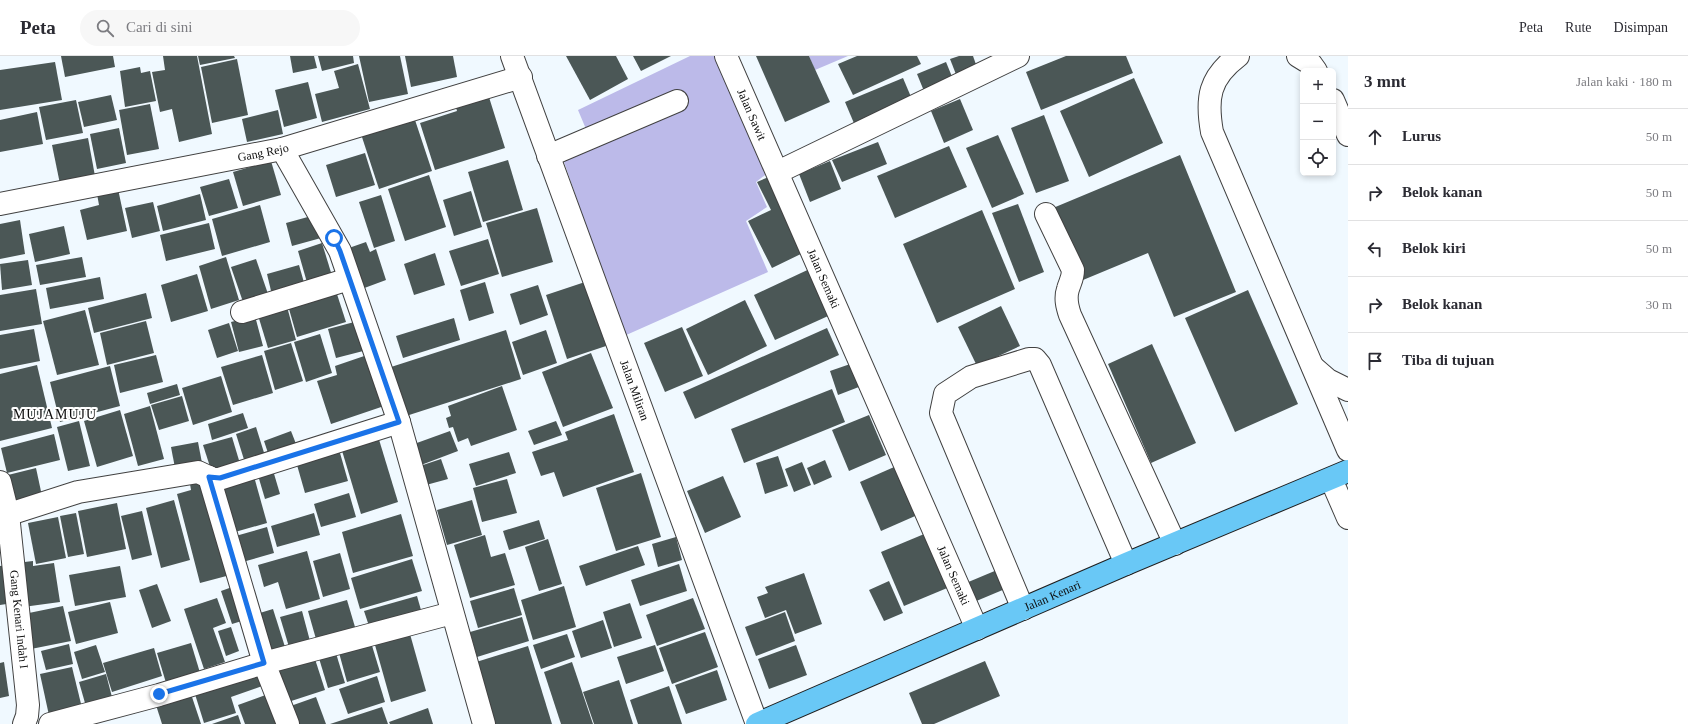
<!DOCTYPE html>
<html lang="id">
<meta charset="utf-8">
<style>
:root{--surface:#fff;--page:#f7f7f7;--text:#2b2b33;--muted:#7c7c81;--line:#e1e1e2}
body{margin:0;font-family:"Times New Roman",serif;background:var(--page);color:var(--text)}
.controls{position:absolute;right:12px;top:12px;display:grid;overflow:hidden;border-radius:6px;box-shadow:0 2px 6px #0003}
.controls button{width:36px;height:36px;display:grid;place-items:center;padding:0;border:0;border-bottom:1px solid var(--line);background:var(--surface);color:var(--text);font:20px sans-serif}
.stop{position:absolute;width:12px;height:12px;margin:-9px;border:3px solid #1a73e8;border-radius:50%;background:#fff}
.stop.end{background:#1a73e8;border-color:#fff;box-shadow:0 1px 4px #0008}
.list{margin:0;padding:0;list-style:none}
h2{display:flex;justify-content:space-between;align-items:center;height:52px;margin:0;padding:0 16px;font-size:17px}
h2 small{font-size:13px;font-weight:400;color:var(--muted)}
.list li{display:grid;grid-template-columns:26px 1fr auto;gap:12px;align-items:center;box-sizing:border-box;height:56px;padding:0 16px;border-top:1px solid var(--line)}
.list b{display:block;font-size:15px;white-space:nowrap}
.list em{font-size:13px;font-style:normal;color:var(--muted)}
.icon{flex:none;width:22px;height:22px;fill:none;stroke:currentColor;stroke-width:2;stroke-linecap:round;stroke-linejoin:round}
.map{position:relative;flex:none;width:1348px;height:668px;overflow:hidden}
header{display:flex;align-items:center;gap:24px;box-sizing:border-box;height:56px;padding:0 20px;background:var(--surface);border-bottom:1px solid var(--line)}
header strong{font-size:19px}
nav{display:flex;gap:22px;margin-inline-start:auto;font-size:14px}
.search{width:280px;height:36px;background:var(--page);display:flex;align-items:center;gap:10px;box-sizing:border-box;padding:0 14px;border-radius:22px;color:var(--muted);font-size:15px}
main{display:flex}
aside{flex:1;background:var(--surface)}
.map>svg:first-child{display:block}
.green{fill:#bcbae9}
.building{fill:#4b5756}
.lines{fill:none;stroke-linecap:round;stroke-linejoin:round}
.minor-casing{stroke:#414141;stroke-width:24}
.major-casing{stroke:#1f1f1f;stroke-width:24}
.minor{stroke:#fff;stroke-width:22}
.major{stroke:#69c8f6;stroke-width:22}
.route{stroke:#1a73e8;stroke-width:5}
.labels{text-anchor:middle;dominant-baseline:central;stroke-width:4;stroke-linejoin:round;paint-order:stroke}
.street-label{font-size:12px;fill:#0e0e0e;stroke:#fff}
.quarter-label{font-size:14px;letter-spacing:1px;fill:#0e0e0e;stroke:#fff}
</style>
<header>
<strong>Peta</strong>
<div class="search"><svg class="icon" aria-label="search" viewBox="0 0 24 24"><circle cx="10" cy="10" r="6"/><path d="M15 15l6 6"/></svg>Cari di sini</div>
<nav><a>Peta</a><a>Rute</a><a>Disimpan</a></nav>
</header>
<main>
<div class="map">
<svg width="1348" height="668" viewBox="0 0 1348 668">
<rect width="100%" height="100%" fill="#f0f9ff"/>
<g class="green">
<polygon points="690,0 716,0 769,116 756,126 767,151 746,165 768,216 624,280 562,100 591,85 578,54"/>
<polygon points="809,0 848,0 815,14"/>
</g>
<g class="building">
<polygon points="61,0 113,0 115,11 65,21"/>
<polygon points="163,0 197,0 212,78 179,86 172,53 160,56 152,16 165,14"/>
<polygon points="198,0 234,0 235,2 200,9"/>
<polygon points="290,0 314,0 317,12 293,17"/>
<polygon points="318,0 353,0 354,7 322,15"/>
<polygon points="359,0 400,0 408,38 369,46"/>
<polygon points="405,0 453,0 457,21 411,31"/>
<polygon points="566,0 616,0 628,23 590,44"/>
<polygon points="633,0 671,0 641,15"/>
<polygon points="756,0 809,0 830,46 785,66"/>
<polygon points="857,0 917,0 921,8 853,39 838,8"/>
<polygon points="959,0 973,0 979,17 959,26 950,3"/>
<polygon points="1066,0 1126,0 1133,17 1041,54 1026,16"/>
<polygon points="237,3 248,59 212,67 201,11"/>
<polygon points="55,6 62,44 0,54 0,14"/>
<polygon points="946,6 955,28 926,40 917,18"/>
<polygon points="358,8 370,53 322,66 315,38 339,32 334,15"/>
<polygon points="140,11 141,17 150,15 156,45 125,51 120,15"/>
<polygon points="903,22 914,48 856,72 845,46"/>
<polygon points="1134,22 1163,87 1089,121 1060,55"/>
<polygon points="308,26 317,62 284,71 275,34"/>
<polygon points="488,38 505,92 435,114 420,67 457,55 455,48"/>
<polygon points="111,39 117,64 84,71 78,46"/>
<polygon points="960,43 973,74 944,87 931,55"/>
<polygon points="76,44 83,77 46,84 39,51"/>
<polygon points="150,48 159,93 127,99 119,54"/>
<polygon points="278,54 283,78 247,86 242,63"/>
<polygon points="37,56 43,88 0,96 0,64"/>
<polygon points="413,58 432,115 379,133 360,75"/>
<polygon points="1044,59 1069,125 1036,137 1011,72"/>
<polygon points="119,72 126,107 97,113 90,78"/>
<polygon points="998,79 1024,138 992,152 966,92"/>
<polygon points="88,82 95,120 60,128 52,89"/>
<polygon points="878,86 887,108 842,126 832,104"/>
<polygon points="949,90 967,131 895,162 877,120"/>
<polygon points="365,97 375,129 336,141 326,109"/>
<polygon points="1180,99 1236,236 1174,261 1148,197 1083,224 1053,152"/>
<polygon points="508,104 523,154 483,166 468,116"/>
<polygon points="271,105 281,139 243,150 233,116"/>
<polygon points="830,105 841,133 810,146 799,118"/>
<polygon points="429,119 446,171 405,185 388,133"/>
<polygon points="771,120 807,195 772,212 748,165 771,154 757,126"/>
<polygon points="229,123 238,152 209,160 200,131"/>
<polygon points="118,133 127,175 87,184 80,154 99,149 97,138"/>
<polygon points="471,135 482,171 454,180 443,144"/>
<polygon points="200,138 206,164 163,175 157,150"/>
<polygon points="381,139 395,185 374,192 359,146"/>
<polygon points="153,146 160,175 132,182 125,152"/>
<polygon points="1018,148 1044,216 1019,226 992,157"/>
<polygon points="260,149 270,186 222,200 212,163"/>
<polygon points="537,152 553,206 502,221 486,167"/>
<polygon points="982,154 1015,233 937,267 903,188"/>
<polygon points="315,159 321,182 292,190 286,167"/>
<polygon points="20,164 25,198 0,203 0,168"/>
<polygon points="209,167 215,193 166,205 160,179"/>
<polygon points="64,170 70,198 35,206 29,178"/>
<polygon points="488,183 499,218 461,230 449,195"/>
<polygon points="366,186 370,196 376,193 386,224 359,234 346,193"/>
<polygon points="322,187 333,223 308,230 298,195"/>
<polygon points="435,197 445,229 414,239 404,208"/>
<polygon points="82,201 86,221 40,229 36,209"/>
<polygon points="226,201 239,244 211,253 199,210"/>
<polygon points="256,203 268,238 243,246 231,211"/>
<polygon points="28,204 32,229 2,234 0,208"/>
<polygon points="299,209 305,230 272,239 267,218"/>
<polygon points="816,210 837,256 775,284 754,239"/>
<polygon points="197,218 208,255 171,266 161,229"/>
<polygon points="100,221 104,243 50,253 46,232"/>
<polygon points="485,226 494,257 469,265 460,234"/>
<polygon points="585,226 606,290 567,303 546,239"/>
<polygon points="538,229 548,259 520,269 510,238"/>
<polygon points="335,232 346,266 297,281 287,246"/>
<polygon points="36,233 42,268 0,275 0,239"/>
<polygon points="1248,234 1298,348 1235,376 1185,262"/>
<polygon points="146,237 152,262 94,277 88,252"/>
<polygon points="745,244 767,290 708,319 686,273"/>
<polygon points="286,247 296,284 268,292 257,256"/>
<polygon points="1001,250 1020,290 977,310 958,271"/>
<polygon points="85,254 99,309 57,319 43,265"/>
<polygon points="255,260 263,290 239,296 231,266"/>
<polygon points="454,262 460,284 403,302 396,280"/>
<polygon points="146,265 154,297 107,309 100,277"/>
<polygon points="358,265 371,293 336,302 328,273"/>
<polygon points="229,267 238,295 217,302 208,274"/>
<polygon points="682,271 703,320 665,336 644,287"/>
<polygon points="827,272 839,299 695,363 683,336"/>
<polygon points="34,273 40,305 0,313 0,279"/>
<polygon points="506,274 521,323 406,360 391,311"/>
<polygon points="546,274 557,307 523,319 512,286"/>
<polygon points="320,278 332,317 306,326 294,286"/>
<polygon points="291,287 303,325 275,334 264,295"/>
<polygon points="1152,288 1196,387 1151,407 1108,308"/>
<polygon points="373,297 390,348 331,368 317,325 337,319 335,310"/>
<polygon points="591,297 613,352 563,371 542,316"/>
<polygon points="156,299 163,326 120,337 114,309"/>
<polygon points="262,299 273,337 233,349 221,311"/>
<polygon points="856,306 864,329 838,339 830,315"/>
<polygon points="37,309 52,372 0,385 0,318"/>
<polygon points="110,310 120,350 60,366 50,326"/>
<polygon points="221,320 232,356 193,369 182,332"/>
<polygon points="177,328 180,339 150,348 147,337"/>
<polygon points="502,330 517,374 471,390 468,382 458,386 453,371 449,372 446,362 451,360 448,350"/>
<polygon points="832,333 845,366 744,407 731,373"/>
<polygon points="182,340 189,365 159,374 151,349"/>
<polygon points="150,350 164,403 138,410 124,358"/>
<polygon points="120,354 133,400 97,411 84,365"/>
<polygon points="243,357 248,372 212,384 208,368"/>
<polygon points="614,358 634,416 563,441 554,416 541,420 532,396 568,384 565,376"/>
<polygon points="869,359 886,399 849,415 832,374"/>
<polygon points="79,365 90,410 68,415 57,371"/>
<polygon points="556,365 562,379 534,389 528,375"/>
<polygon points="256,371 266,403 246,410 236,378"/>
<polygon points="291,375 298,393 270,403 264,385"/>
<polygon points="450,375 458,395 421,409 414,388"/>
<polygon points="377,377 398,446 361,458 340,388"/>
<polygon points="54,378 60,404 7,417 1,392"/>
<polygon points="232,381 241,411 213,420 203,389"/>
<polygon points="198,386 202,407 175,412 171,391"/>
<polygon points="338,390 348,425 305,437 295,402"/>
<polygon points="509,396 516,417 476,430 469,408"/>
<polygon points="778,400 788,430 765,438 756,407"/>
<polygon points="441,403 448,423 426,429 420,410"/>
<polygon points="825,404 832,421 814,429 807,412"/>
<polygon points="802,406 811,429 794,436 785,413"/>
<polygon points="901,408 922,457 881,475 860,426"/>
<polygon points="272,411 280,438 265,443 257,416"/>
<polygon points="36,412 42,440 15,447 8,419"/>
<polygon points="253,417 267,467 228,478 214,428"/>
<polygon points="641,417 661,481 616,495 596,432"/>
<polygon points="723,420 741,461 705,477 687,435"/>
<polygon points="209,423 234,518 200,527 177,438 191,434 190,428"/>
<polygon points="507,423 517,457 482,466 473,432"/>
<polygon points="349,437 356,461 321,471 314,448"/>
<polygon points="174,444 190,504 161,512 146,452"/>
<polygon points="472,444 482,479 447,489 437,454"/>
<polygon points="117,447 126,493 87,501 78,455"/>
<polygon points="142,455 152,499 132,504 121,460"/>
<polygon points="76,457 84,498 68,501 60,460"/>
<polygon points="314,457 320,479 277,491 271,470"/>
<polygon points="401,458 413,500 353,517 342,476"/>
<polygon points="58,461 66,502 36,508 28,467"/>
<polygon points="539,464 545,483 509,494 503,475"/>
<polygon points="267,471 274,497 239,507 232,481"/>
<polygon points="929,476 952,530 904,550 881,496"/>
<polygon points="485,479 491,501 505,497 515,529 470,542 454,489"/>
<polygon points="676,481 682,504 658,511 652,488"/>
<polygon points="548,483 562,528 539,535 525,491"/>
<polygon points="638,490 645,509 586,530 579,510"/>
<polygon points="307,495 320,543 286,553 278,526 264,531 258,509"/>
<polygon points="340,497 350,533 323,541 313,505"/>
<polygon points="412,503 422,535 360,553 351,522"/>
<polygon points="33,505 33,510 54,507 60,546 23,551 16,507"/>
<polygon points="679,508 687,535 640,550 631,524"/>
<polygon points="7,509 13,547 0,549 0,510"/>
<polygon points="120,510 126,541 75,550 69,519"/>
<polygon points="997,514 1005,533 974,546 966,527"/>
<polygon points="804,517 822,568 795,578 786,554 765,562 757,541 768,537 765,531"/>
<polygon points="889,525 903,557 884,565 869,534"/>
<polygon points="157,528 171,565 152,572 139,534"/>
<polygon points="235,530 245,564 232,568 221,535"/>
<polygon points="564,530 576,571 533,584 521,544"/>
<polygon points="514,532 522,559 478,572 470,545"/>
<polygon points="417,540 423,561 371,576 364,555"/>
<polygon points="217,542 226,567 213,572 225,606 204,613 184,553"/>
<polygon points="693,542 705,573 657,590 646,559"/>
<polygon points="347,544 355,571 316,583 308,555"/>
<polygon points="110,546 118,577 76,588 68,556"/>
<polygon points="630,547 642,582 614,591 603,556"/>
<polygon points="63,550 71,585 31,593 24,558"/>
<polygon points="273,553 285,591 265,597 253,559"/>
<polygon points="302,555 310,585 289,591 280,561"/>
<polygon points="785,556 795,585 756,600 745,571"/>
<polygon points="522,561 529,585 477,601 470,576"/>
<polygon points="603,564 612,592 581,602 572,575"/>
<polygon points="231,571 239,595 226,600 218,575"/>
<polygon points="705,576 718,611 672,628 659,592"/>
<polygon points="410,578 426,635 391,646 375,589"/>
<polygon points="567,578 575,601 541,613 533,589"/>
<polygon points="370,583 380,616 347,626 338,593"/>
<polygon points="191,587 201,620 167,630 157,597"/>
<polygon points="69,588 73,608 46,614 41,595"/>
<polygon points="96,589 105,616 82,623 74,596"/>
<polygon points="655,589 664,615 626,628 617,601"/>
<polygon points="796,589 807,619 769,633 758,603"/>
<polygon points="528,590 552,668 489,668 473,607"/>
<polygon points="154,592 162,620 112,636 103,607"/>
<polygon points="335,594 345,627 328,632 318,599"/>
<polygon points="314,600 325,634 282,648 271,615"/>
<polygon points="985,605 1000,640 934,668 922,668 909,637"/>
<polygon points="4,606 9,640 0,642 0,607"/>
<polygon points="572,606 593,668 561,668 544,616"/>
<polygon points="72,611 83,656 50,664 40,618"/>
<polygon points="261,613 265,629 231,641 236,657 204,667 194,635"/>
<polygon points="717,614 727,644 686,658 675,629"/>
<polygon points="106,618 113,645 87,654 79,626"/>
<polygon points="377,620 385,646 348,658 339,633"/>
<polygon points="619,624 633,668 594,668 583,636"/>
<polygon points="669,630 682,668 638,668 630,644"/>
<polygon points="271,637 282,668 245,668 238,649"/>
<polygon points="191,638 201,668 162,668 156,649"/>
<polygon points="316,641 326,668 291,668 285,652"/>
<polygon points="382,651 388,668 330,668"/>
<polygon points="428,652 433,668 390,668 389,666"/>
<polygon points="238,659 241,668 212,668"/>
</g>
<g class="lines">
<g class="minor-casing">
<g id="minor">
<path id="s1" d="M 512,0 L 757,668"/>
<path id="s2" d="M 726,0 L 977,573"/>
<path d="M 1238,0 C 1209,22 1206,42 1212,76 L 1348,394"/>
<polyline points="1298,0 1311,8 1316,15"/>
<polyline points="1333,44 1348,79"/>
<polyline points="282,93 340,195 399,366 484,668"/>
<polyline points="548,100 677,45"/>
<polyline points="778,116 1018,0"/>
<path id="s3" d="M 0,148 L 282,93 L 521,21"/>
<path d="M 1046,158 L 1073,214 C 1073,222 1070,226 1068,233 C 1065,242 1067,250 1070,259 L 1175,488"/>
<polyline points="242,256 349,223"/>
<polyline points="1313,311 1328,324 1348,334"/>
<polyline points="1331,423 1348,462"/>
<path id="s4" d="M 0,426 L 8,458 L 28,649 L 27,660 L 24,668"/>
<polyline points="0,461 78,436 198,416 213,423 219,423 399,366"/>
<polyline points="1023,553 941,357 945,338 971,321 1029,303 1035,303 1040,309 1126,508"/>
<polyline points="50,668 159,639 264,607 209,421"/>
<polyline points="288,668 264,607 452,557"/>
</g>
</g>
<g class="major-casing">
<g id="major">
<path id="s5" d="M 757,668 L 1126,508 L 1348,415"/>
</g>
</g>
<use href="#minor" class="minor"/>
<use href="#major" class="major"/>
</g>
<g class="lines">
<polyline class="route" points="159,638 264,607 209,421 220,422 399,366 340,195 334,182"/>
</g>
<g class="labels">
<g class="street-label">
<text stroke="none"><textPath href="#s2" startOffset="64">Jalan Sawit</textPath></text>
<text stroke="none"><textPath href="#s3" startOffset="268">Gang Rejo</textPath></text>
<text stroke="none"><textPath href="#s2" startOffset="243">Jalan Semaki</textPath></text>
<text stroke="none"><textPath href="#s1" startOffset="356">Jalan Miliran</textPath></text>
<text stroke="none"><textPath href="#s2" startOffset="567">Jalan Semaki</textPath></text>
<text stroke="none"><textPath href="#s5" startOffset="322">Jalan Kenari</textPath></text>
<text stroke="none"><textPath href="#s4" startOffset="139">Gang Kenari Indah I</textPath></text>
</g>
<g class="quarter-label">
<text x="55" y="358">MUJAMUJU</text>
</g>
</g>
</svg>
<div class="controls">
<button>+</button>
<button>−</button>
<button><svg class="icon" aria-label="locate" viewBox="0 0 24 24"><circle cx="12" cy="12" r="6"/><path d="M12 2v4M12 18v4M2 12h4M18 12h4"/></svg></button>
</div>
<div class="stop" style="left:334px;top:182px"></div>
<div class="stop end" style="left:159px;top:638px"></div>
</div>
<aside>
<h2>3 mnt<small>Jalan kaki · 180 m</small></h2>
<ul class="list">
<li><svg class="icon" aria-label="ahead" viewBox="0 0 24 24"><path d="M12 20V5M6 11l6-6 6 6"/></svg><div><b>Lurus</b></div><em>50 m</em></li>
<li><svg class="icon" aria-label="right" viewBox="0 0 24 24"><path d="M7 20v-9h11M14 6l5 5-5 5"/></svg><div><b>Belok kanan</b></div><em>50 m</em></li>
<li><svg class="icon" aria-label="left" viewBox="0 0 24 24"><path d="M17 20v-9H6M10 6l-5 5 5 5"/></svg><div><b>Belok kiri</b></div><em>50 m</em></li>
<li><svg class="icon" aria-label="right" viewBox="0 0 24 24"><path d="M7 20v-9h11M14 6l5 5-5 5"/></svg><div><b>Belok kanan</b></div><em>30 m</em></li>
<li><svg class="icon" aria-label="arrive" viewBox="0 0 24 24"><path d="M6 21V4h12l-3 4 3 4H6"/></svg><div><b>Tiba di tujuan</b></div></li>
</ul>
</aside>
</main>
